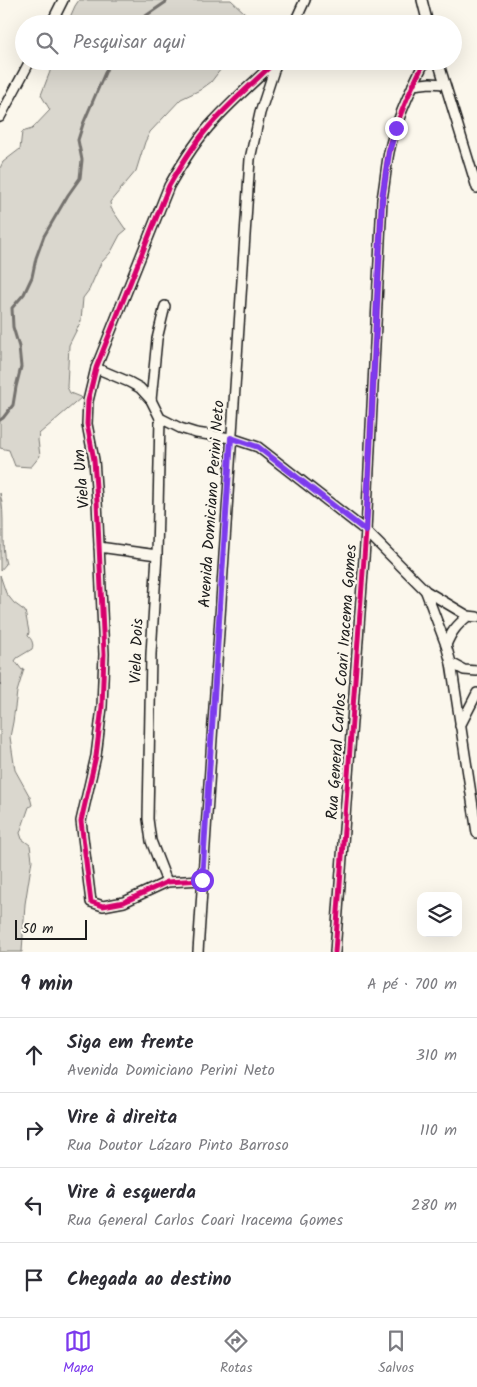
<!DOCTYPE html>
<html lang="pt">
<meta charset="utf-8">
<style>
:root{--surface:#fff;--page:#f7f7f7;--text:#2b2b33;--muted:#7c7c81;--line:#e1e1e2;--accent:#7c3aed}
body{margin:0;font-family:Kalam,sans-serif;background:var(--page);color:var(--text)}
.controls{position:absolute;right:15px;bottom:15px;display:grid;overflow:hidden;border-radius:10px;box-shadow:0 5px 20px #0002}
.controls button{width:45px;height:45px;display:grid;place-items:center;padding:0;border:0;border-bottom:1px solid var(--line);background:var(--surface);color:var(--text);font:25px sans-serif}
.scale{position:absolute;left:15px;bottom:12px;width:72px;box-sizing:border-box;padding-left:5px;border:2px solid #1c1c1c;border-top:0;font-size:14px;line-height:18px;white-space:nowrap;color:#1c1c1c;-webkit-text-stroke:4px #fbf7ec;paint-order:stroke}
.stop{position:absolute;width:15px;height:15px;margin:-11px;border:4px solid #7c3aed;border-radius:50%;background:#fff}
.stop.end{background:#7c3aed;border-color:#fff;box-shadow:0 1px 5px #0008}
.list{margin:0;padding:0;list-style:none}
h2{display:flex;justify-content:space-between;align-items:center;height:65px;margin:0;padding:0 20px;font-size:21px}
h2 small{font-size:16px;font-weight:400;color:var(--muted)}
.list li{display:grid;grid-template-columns:32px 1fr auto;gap:15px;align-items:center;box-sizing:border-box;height:75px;padding:0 20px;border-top:1px solid var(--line)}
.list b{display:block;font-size:19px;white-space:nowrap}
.list p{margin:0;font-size:16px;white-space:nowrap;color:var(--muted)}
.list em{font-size:16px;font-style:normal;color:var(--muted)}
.icon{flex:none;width:28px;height:28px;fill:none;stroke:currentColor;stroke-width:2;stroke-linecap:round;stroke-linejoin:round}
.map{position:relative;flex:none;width:477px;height:952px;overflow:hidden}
.search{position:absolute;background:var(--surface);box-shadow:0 5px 20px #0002;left:15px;right:15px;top:15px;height:55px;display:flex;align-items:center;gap:12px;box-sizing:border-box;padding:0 18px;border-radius:28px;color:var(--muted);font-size:19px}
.sheet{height:365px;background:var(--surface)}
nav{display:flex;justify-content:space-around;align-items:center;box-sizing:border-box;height:70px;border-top:1px solid var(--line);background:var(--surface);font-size:14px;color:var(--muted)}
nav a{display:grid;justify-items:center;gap:2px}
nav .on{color:var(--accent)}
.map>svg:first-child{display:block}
.green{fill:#dad7ce;stroke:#7b7a75}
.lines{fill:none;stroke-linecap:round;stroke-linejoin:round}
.stream{stroke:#74726e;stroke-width:3}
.minor-casing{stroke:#1c1c1c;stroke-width:12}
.minor{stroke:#fbf7ec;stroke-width:9}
.cycleway-casing{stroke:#fbf7ec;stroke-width:8}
.cycleway{stroke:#d6006c;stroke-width:5}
.route{stroke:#7c3aed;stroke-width:6}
.labels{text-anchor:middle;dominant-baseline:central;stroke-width:5;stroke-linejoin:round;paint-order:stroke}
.street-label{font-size:16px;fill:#1c1c1c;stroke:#fbf7ec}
</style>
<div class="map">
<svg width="477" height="952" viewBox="0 0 477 952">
<rect width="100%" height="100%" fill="#fbf7ec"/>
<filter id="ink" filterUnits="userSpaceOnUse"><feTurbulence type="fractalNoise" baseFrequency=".02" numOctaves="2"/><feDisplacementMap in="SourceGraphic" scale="10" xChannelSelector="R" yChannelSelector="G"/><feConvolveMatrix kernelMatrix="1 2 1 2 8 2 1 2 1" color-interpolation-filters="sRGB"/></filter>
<g filter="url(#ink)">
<g class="green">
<polygon points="79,0 231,0 245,13 250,24 67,24 75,6"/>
<polygon points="52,61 227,61 211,82 200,90 181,99 150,132 145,142 136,171 110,202 111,208 126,230 120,235 111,252 101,263 89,290 83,298 81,321 69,345 67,387 70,393 80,397 81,398 39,434 38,440 40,456 31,467 15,466 9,450 0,448 0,168 3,162 20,149 22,132 32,129 50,110 41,95 51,69"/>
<path d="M 0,493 C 6,514 0,546 6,564 L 0,571 Z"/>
<path d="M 0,575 L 6,593 L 14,603 L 25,611 L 29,632 L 28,636 C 32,639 34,645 32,649 L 17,658 L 15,661 L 22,670 L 24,669 L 17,692 L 13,722 L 10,737 L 15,770 L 30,797 L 32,805 L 29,807 L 20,833 L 22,839 L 30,845 L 32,860 L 25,904 L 22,952 L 0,952 Z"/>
</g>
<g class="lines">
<g class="stream">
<polyline points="134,24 166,2 166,0"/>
<polyline points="0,420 3,418 13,405 16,387 21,367 19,347 13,327 12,308 24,294 32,277 36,258 44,236 68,195 80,178 82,160 78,140 83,124 110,61"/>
<polyline points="0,674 0,684"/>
</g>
<g class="minor-casing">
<g id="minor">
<polyline points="422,0 428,24"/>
<polyline points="51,24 63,0"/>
<polyline points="294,24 305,0"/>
<polyline points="438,61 477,188"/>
<polyline points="413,85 430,83 444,84"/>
<polyline points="0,117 30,61"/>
<polyline points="96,368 129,382 140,388 151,400 160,418 180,428 196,433 231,438 258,447 366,531 426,591 468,616 477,617"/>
<polyline points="151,400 157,339 165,306"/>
<polyline points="160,418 157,555 151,654 148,819 151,841 167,882"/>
<polyline points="99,547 157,555"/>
<polyline points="426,592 446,645 451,663 477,833"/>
<path d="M 446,645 C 452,631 456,626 468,616"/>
<polyline points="451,663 464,670 477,671"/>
<polyline points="460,726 477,693"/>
<path d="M 202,880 L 167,882 L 124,902 L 103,906 L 91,902 L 81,821 L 96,756 L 102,707 L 104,654 L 97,501 L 94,460 L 87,424 L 88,401 L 96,368 L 169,186 C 182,163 196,140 214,121 C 233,100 255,81 276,61"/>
<polyline points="198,952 250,159 260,113 277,61"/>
<path d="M 335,952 L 366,531 L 382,199 C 385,183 386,167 389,152 C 396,120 410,90 425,61"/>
</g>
</g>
<use href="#minor" class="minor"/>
<g class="cycleway-casing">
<g id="cycleway">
<path d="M 202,880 L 167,882 L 124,902 L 103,906 L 91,902 L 81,821 L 96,756 L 102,707 L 104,654 L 97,501 L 94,460 L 87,424 L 88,401 L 96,368 L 169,186 C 182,163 196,140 214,121 C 233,100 255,81 276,61"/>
<path d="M 335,952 L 366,531 L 382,199 C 385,183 386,167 389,152 C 396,120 410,90 425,61"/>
</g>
</g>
<use href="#cycleway" class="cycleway"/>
</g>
</g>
<g class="lines" filter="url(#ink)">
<polyline class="route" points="202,880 231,438 258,447 366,531 382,199 389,152 396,128"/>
</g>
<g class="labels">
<g class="street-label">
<text transform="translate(82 479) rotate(-95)">Viela Um</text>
<text transform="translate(212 504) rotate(-86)">Avenida Domiciano Perini Neto</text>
<text transform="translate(137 651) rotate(-88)">Viela Dois</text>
<text transform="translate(342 682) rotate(-86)">Rua General Carlos Coari Iracema Gomes</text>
</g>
</g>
</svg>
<div class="controls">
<button><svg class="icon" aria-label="layers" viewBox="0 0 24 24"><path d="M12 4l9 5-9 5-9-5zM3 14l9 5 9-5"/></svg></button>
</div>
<div class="scale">50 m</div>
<div class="stop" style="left:202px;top:880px"></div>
<div class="stop end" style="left:396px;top:128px"></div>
<div class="search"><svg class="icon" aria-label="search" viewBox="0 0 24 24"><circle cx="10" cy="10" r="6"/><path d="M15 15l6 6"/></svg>Pesquisar aqui</div>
</div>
<section class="sheet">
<h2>9 min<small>A pé · 700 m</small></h2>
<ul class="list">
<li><svg class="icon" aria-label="ahead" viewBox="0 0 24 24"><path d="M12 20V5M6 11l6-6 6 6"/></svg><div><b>Siga em frente</b><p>Avenida Domiciano Perini Neto</p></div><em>310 m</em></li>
<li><svg class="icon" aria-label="right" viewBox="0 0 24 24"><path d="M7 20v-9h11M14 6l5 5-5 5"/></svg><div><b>Vire à direita</b><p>Rua Doutor Lázaro Pinto Barroso</p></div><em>110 m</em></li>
<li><svg class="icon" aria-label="left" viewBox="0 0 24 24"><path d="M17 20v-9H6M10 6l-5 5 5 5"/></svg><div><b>Vire à esquerda</b><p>Rua General Carlos Coari Iracema Gomes</p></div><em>280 m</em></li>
<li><svg class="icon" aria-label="arrive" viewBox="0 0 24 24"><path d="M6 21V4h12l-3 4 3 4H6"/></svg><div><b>Chegada ao destino</b></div></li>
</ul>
</section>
<nav>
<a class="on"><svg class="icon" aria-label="map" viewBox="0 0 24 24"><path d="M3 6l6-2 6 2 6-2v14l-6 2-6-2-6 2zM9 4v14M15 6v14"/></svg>Mapa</a>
<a><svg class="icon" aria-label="directions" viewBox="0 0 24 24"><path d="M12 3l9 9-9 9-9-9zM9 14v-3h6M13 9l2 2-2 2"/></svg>Rotas</a>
<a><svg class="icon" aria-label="saved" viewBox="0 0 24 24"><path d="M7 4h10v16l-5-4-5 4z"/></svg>Salvos</a>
</nav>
